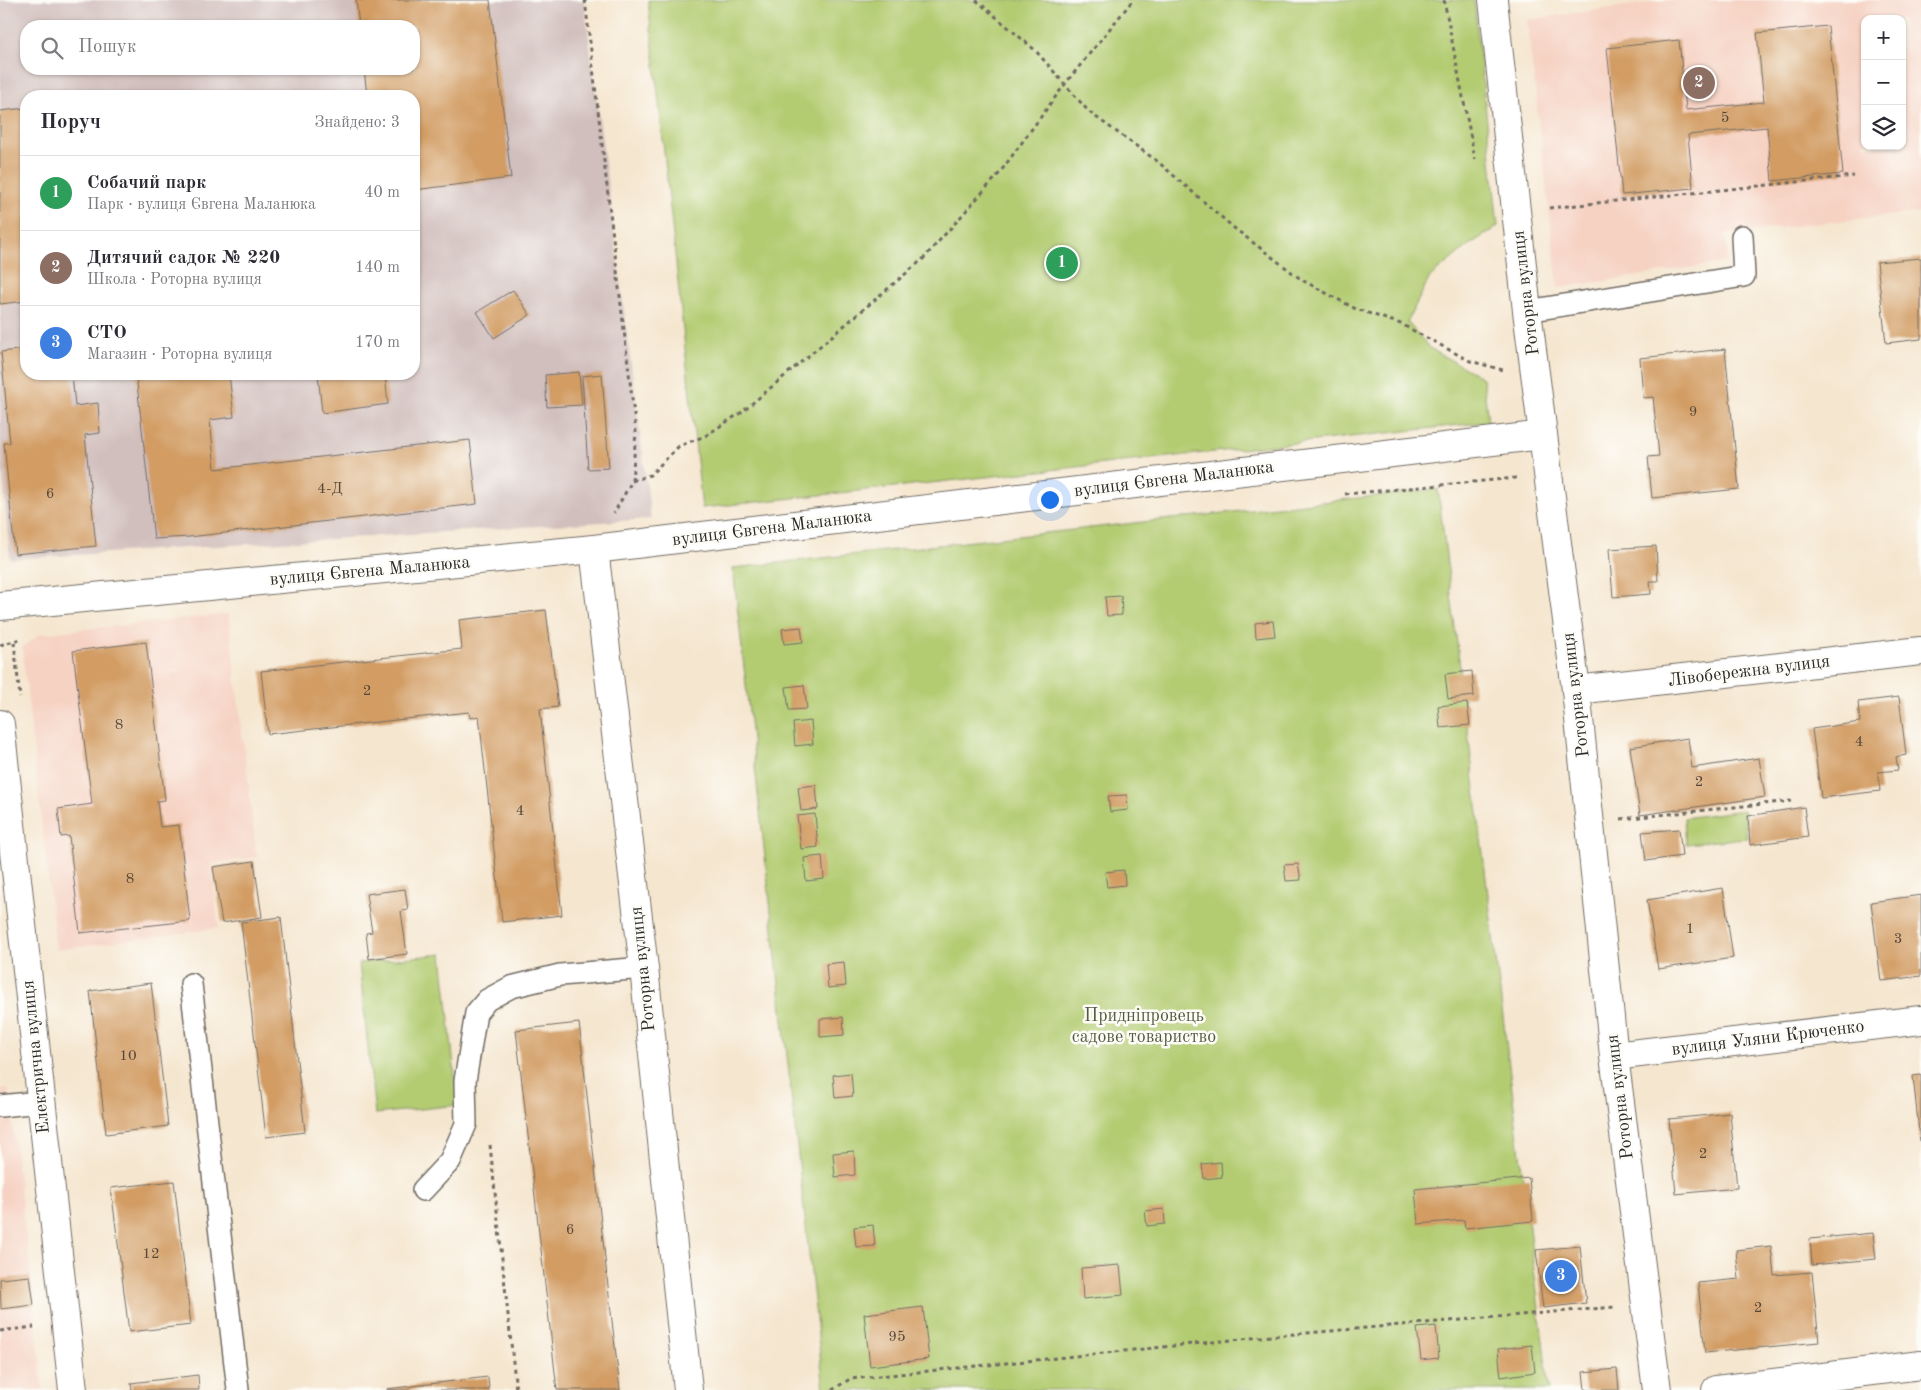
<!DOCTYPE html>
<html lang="uk">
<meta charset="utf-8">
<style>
:root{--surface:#fff;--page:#f2f2f3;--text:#2b2b33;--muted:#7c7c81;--line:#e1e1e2;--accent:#1a73e8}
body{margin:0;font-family:"Old Standard TT",serif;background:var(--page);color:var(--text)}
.controls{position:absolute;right:15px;top:15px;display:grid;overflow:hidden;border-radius:10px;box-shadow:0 1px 4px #0004}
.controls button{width:45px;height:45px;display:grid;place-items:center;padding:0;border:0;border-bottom:1px solid var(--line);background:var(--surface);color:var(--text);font:25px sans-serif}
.you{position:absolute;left:1049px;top:499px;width:18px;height:18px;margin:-12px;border:4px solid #fff;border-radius:50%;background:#1a73e8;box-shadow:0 0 0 8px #1a73e833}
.badge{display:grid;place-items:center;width:32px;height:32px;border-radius:50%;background:var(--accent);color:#fff;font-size:16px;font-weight:700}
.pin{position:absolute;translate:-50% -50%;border:2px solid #fff;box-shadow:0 1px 5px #0006}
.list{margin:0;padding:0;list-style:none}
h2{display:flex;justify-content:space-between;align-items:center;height:65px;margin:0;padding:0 20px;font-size:21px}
h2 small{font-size:16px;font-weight:400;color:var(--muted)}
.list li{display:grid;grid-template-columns:32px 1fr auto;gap:15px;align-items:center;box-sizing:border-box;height:75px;padding:0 20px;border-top:1px solid var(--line)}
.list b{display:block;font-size:19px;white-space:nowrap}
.list p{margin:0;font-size:16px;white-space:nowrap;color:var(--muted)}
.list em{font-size:16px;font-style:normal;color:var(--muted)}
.icon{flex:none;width:28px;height:28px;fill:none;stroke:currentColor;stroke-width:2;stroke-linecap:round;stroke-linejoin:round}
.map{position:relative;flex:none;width:1921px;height:1390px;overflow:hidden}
.search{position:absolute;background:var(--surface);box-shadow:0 1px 4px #0004;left:20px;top:20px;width:400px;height:55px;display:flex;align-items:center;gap:12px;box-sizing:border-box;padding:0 18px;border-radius:20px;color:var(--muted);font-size:19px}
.panel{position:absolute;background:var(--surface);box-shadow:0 1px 4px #0004;left:20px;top:90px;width:400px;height:290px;border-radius:20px}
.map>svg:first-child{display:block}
.built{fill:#f6d2c3;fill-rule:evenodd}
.industrial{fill:#d1bfbd;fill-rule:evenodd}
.green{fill:#b3cc72;stroke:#6f7c4e}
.building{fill:#d29c63}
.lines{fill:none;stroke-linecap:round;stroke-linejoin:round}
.service-casing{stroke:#726c64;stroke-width:24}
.minor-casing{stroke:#726c64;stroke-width:30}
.tertiary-casing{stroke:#726c64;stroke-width:30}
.path{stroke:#726c64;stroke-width:3;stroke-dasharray:4 4;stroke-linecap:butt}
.service{stroke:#fff;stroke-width:21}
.minor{stroke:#fff;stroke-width:28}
.tertiary{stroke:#fff;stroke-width:28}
.labels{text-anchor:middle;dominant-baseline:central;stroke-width:5;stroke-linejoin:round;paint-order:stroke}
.number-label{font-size:15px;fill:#554739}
.street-label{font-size:18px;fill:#2b2b2b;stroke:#fdfcf7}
.park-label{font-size:18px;fill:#545b40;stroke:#fdfcf7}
</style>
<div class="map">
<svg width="1921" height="1390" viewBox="0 0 1921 1390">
<rect width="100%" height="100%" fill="#fdfcf7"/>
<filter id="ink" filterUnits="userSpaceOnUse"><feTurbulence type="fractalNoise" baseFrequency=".02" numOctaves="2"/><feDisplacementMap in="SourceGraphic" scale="10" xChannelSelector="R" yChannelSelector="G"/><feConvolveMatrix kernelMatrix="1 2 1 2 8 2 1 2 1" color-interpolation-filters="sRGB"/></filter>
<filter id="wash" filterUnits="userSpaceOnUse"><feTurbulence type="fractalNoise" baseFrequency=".0096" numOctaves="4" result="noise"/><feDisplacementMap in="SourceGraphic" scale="20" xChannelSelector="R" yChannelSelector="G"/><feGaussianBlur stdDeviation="1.12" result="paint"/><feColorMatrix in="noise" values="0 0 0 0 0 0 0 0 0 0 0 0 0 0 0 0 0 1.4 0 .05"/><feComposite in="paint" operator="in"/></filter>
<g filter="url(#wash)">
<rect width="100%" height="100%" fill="#f5e6cf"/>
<g class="built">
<path d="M 1666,0 L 1921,0 L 1921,212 L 1725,234 L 1728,262 L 1558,288 L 1527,20 ZM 1865,19 L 1902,19 L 1902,146 L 1865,146 Z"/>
<polygon points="228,614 257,857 211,864 219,928 56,950 22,647 40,634"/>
<polygon points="8,1088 34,1305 43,1390 0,1390 0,1089"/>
</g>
<path class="industrial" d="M 0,0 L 584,0 L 651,519 L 10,559 L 0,442 ZM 26,26 L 414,26 L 414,69 L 26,69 ZM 26,96 L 414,96 L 414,374 L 26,374 Z"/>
<g class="green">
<polygon points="648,0 1474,0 1498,226 1465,248 1430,277 1407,322 1431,349 1483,378 1488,422 702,508"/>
<polygon points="1438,489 1549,1390 824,1390 733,568"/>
<polygon points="1744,810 1747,838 1686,844 1684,818"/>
<polygon points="442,954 458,1105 375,1114 359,963"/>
</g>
<g id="blocks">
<g class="building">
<polygon points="356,0 490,0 511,178 414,190 414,96 367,96 364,69 414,69 414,26 359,26"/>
<polygon points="1828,26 1843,174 1772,181 1767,127 1688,135 1693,188 1622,195 1607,48 1679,40 1686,110 1764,102 1757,33"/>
<polygon points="26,108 26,301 0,304 0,111"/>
<polygon points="1921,258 1921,339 1886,343 1877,262"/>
<polygon points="513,290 530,315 494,338 477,312"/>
<polygon points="26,349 26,374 72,374 75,406 98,403 100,433 85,435 96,546 15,554 4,443 10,443 1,352"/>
<polygon points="1725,349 1739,489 1652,498 1648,457 1659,456 1653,397 1643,398 1640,358"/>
<polygon points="579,372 582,405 547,407 545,375"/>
<polygon points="136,374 229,374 234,417 210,420 215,469 470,440 477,504 189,537 154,539"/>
<polygon points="318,374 385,374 388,404 322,413"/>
<polygon points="602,374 609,468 588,469 582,376"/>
<polygon points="1656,546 1658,581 1650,581 1651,594 1613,597 1609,549"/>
<polygon points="1121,596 1122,615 1107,616 1105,597"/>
<polygon points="546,610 558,707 540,709 562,915 502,922 479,716 470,718 469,712 268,734 261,671 462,649 459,620"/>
<polygon points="1273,621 1275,636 1256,638 1255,623"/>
<polygon points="801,627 803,642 784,644 782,629"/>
<polygon points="146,642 165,800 157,801 160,827 179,825 190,921 80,933 69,836 61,837 58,809 92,804 73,651"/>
<polygon points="1472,671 1474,696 1448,699 1445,674"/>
<polygon points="804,685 807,709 789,710 786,687"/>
<polygon points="1899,697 1906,755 1896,757 1898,770 1878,772 1880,791 1821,798 1812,729 1860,722 1858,702"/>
<polygon points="1467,703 1470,725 1440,728 1438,706"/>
<polygon points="811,721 813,744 795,746 793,723"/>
<polygon points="1688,738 1692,768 1759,758 1765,797 1640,815 1630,747"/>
<polygon points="816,785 818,809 801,811 798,787"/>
<polygon points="1127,795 1128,810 1110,812 1108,796"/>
<polygon points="1804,807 1808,837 1750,845 1748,816"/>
<polygon points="815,814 818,847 801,849 797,816"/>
<polygon points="1679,829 1682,856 1646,861 1642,832"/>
<polygon points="822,856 824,879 806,881 804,858"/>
<polygon points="254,861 262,917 222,923 213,867"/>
<polygon points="1298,864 1301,880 1286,881 1284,865"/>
<polygon points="1124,870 1125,885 1107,887 1105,872"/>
<polygon points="1723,888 1733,958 1658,969 1647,900"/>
<polygon points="405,889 408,910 401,911 407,954 369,959 366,933 372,932 366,894"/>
<polygon points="1921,895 1921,976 1881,981 1871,902"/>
<polygon points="281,917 305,1132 266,1137 241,922"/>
<polygon points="844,962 846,986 828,988 826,964"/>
<polygon points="151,983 168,1126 106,1134 90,991"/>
<polygon points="843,1017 844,1035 820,1037 820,1019"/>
<polygon points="579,1023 609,1295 620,1390 557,1390 516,1030"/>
<polygon points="851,1073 853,1096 835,1098 833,1075"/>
<polygon points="1921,1075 1921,1141 1920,1141 1913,1076"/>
<polygon points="1730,1113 1737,1188 1676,1194 1669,1119"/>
<polygon points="854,1151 855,1175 835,1177 833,1153"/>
<polygon points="1221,1162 1222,1177 1204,1179 1202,1164"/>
<polygon points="1529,1178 1533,1221 1465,1228 1464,1220 1418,1224 1415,1189"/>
<polygon points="174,1181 191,1325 129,1332 111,1188"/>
<polygon points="1164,1209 1165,1224 1147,1226 1145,1211"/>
<polygon points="873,1225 875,1246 856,1247 854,1227"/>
<polygon points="1873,1233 1876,1259 1812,1265 1810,1239"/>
<polygon points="1580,1246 1586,1303 1543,1308 1536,1250"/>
<polygon points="1771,1246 1774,1275 1812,1272 1819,1342 1705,1353 1698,1283 1739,1279 1736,1250"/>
<polygon points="1120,1265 1123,1295 1083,1299 1081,1268"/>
<polygon points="30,1276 34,1305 1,1309 0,1279"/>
<polygon points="923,1307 929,1359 870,1366 864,1314"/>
<polygon points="1436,1326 1439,1358 1421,1360 1417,1328"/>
<polygon points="1532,1345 1535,1372 1501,1377 1498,1349"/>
<polygon points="1617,1369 1619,1390 1585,1390 1583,1372"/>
<polygon points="198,1375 199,1390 132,1390 131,1383"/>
<polygon points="488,1377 489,1390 387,1390 387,1389"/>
</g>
</g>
</g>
<g filter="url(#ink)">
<use href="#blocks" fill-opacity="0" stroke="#726c64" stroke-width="1"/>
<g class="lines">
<g class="service-casing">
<g id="service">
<polyline points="1527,311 1744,276 1742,236"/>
<polyline points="191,984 238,1390"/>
<polyline points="0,1106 40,1102"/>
<polyline points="423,1190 450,1161 466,1124 465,1081 476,1013 487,1000 511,987 560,975 644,968"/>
</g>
</g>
<g class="minor-casing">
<g id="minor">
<polyline points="1493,0 1527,311 1576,690 1614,1056 1657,1390"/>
<polyline points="594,549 644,968 688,1390"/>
<polyline points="0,606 594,549 1543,435"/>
<polyline points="1576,690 1921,651"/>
<polyline points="1614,1056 1921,1020"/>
<polyline points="1716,1390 1921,1365"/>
</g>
</g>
<g class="tertiary-casing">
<polyline id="tertiary" points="0,724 73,1390"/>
</g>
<g class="path">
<polyline points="585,0 636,432 632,481 614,513"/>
<polyline points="976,0 1035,50 1089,112 1157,161 1234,228 1302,280 1356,309 1401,324 1470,361 1503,370"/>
<polyline points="1444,0 1475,159"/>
<polyline points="1549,208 1854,176"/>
<polyline points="632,481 650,475 679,446 705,436 742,412 923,259 998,175 1065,84 1133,0"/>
<polyline points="1345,494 1516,478"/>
<polyline points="14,642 20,698"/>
<polyline points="0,645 21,639"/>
<polyline points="1621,819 1791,801"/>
<polyline points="490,1145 516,1390"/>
<polyline points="0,1331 34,1327"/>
<polyline points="832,1390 850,1379 1271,1336 1615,1307"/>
</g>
<use href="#service" class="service"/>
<use href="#minor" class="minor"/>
<use href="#tertiary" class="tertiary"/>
</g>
</g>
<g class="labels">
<g class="number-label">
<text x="1725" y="118">5</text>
<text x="1693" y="412">9</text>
<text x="330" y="489">4-Д</text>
<text x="50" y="494">6</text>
<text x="367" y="691">2</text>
<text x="119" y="725">8</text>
<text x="1859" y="742">4</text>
<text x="1699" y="782">2</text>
<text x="520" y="811">4</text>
<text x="130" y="879">8</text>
<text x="1690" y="929">1</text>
<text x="1898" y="939">3</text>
<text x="128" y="1056">10</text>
<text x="1703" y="1154">2</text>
<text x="570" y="1230">6</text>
<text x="151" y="1254">12</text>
<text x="1758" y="1308">2</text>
<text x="897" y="1337">95</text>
</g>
<g class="street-label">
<text transform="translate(1526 293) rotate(-97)">Роторна вулиця</text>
<text transform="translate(1174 479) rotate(-7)">вулиця Євгена Маланюка</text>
<text transform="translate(772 528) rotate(-7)">вулиця Євгена Маланюка</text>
<text transform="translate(370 571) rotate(-5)">вулиця Євгена Маланюка</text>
<text transform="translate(1749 671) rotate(-7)">Лівобережна вулиця</text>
<text transform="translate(1576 695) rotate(-97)">Роторна вулиця</text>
<text transform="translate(643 969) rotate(-96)">Роторна вулиця</text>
<text transform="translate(1768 1038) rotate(-7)">вулиця Уляни Крюченко</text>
<text transform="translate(36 1057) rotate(-96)">Електрична вулиця</text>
<text transform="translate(1620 1097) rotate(-97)">Роторна вулиця</text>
</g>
<g class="park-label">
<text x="1144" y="1016">Придніпровець<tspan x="1144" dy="21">садове товариство</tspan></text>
</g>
</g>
</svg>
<div class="controls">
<button>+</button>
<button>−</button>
<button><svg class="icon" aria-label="layers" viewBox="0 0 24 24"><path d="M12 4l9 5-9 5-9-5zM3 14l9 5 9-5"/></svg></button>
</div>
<div class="you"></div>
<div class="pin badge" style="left:1062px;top:263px;background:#2e9e5b">1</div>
<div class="pin badge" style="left:1699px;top:83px;background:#8d6e63">2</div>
<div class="pin badge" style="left:1561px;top:1276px;background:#3f7fe0">3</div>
<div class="search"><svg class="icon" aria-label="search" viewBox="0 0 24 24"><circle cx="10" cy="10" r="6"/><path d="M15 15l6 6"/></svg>Пошук</div>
<section class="panel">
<h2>Поруч<small>Знайдено: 3</small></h2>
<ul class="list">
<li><span class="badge" style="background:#2e9e5b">1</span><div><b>Собачий парк</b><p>Парк · вулиця Євгена Маланюка</p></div><em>40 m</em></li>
<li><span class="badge" style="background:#8d6e63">2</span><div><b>Дитячий садок № 220</b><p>Школа · Роторна вулиця</p></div><em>140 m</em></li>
<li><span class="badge" style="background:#3f7fe0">3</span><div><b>СТО</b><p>Магазин · Роторна вулиця</p></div><em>170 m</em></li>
</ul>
</section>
</div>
